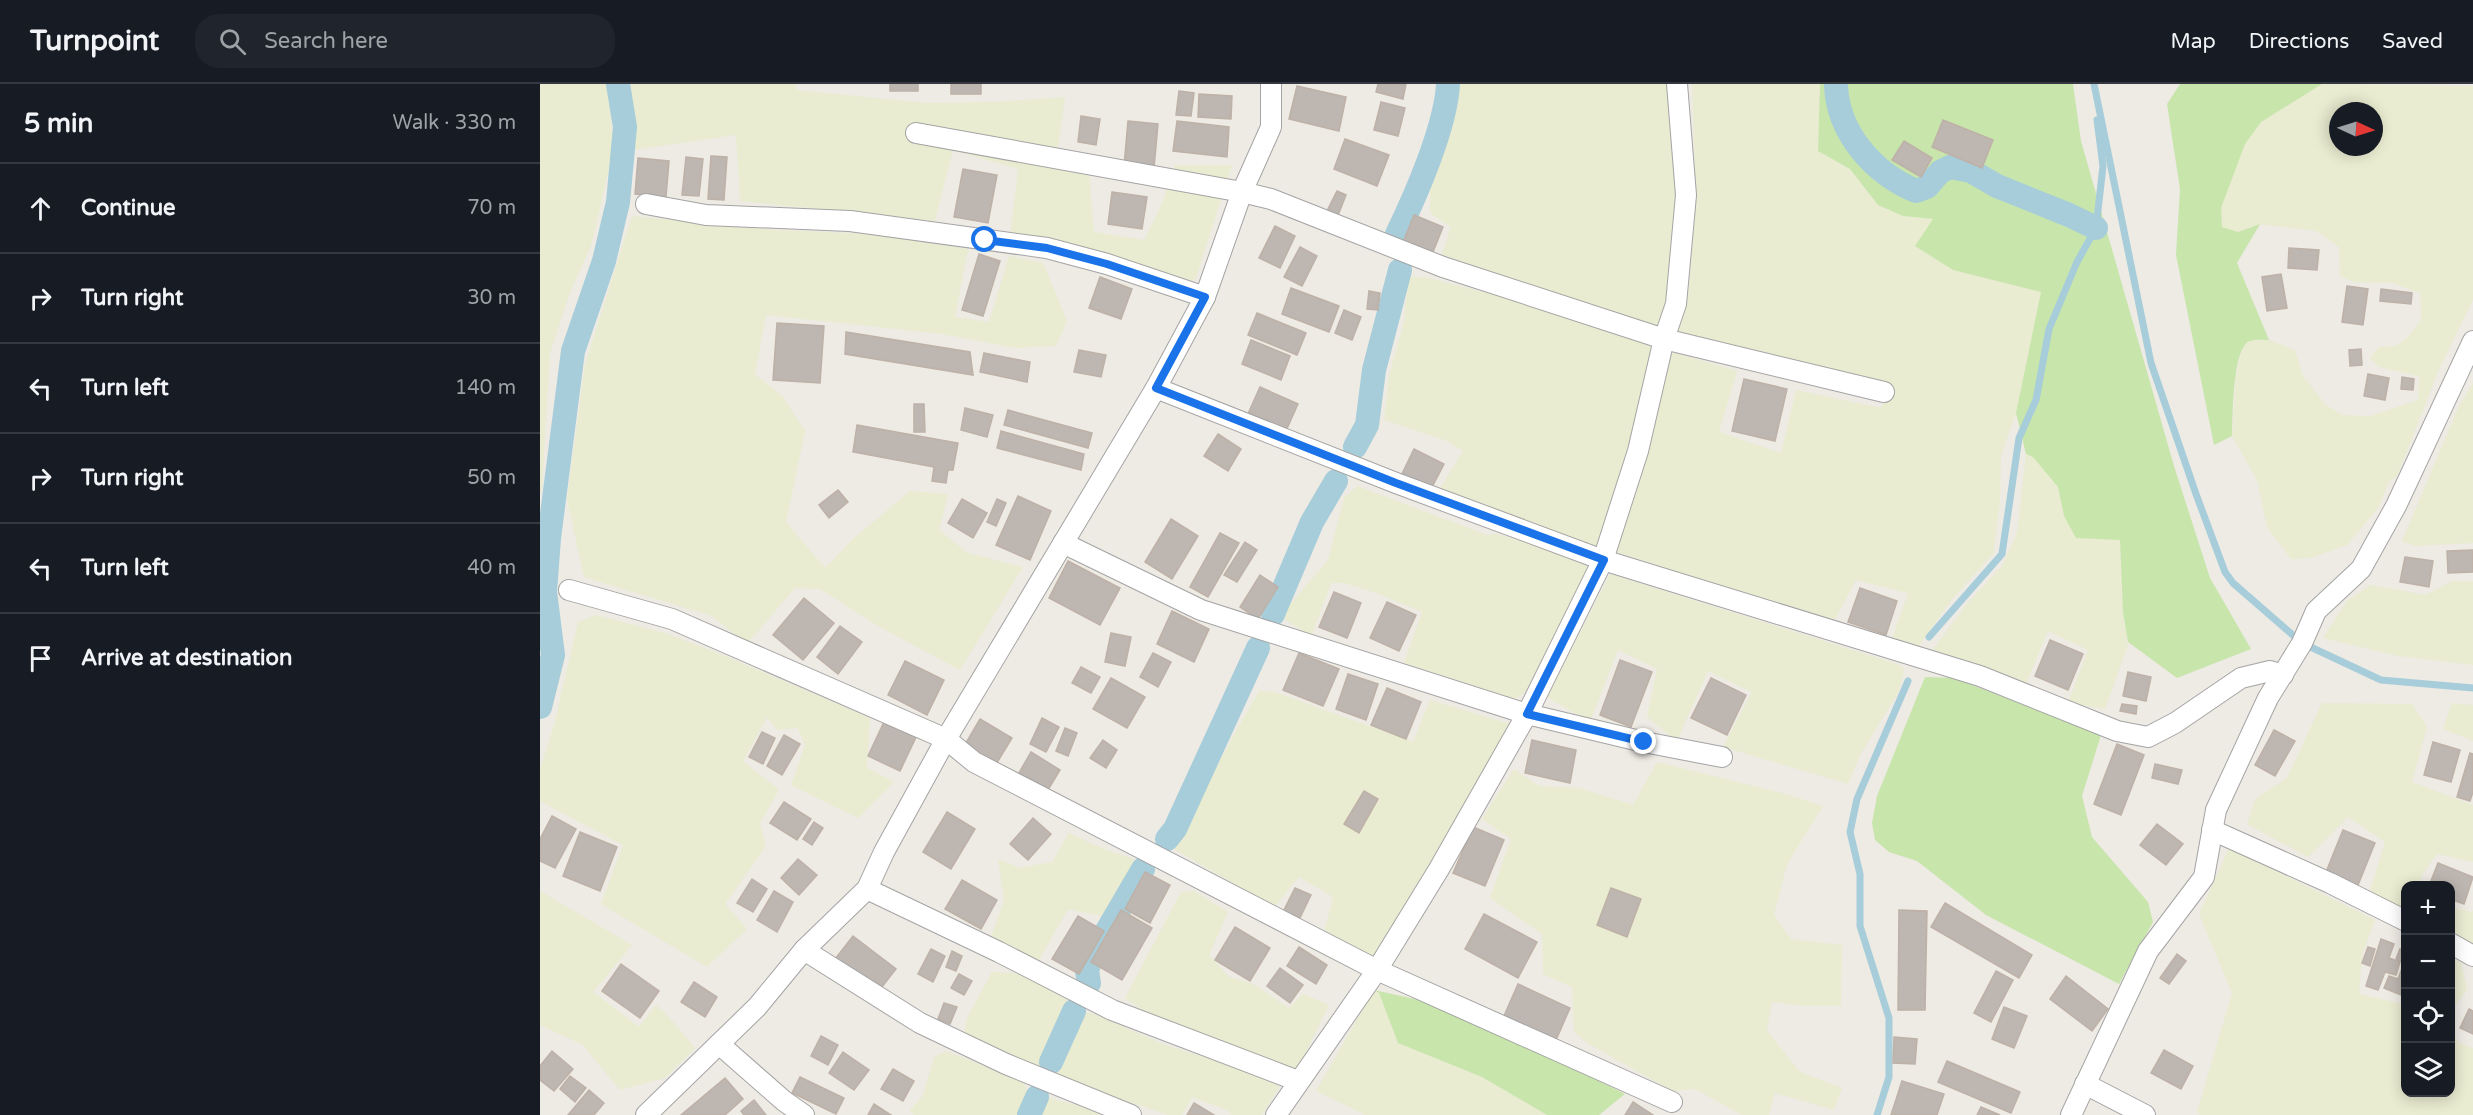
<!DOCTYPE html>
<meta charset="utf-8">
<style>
:root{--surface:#171b24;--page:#20242c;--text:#f1f3f6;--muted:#9ea1a6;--line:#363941}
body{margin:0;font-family:"Varela Round",sans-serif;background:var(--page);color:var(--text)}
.controls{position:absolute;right:18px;bottom:18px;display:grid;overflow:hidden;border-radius:12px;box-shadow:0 3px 15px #0003}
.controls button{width:54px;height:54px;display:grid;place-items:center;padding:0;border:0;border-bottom:2px solid var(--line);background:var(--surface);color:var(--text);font:30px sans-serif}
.compass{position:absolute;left:1789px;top:18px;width:54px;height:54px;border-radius:50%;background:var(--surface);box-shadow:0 3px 15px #0003;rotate:94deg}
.stop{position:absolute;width:18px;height:18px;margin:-14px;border:4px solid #1a73e8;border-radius:50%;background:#fff}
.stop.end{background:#1a73e8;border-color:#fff;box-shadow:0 2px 6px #0008}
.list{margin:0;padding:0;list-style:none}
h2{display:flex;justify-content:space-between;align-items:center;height:78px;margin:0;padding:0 24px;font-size:26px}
h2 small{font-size:20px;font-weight:400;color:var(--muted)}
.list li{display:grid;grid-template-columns:39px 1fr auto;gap:18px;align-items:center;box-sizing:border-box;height:90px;padding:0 24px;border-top:2px solid var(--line)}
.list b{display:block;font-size:22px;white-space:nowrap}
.list em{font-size:20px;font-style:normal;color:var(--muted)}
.icon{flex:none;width:33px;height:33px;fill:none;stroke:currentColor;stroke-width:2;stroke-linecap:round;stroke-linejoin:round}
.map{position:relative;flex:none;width:1933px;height:1031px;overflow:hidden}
header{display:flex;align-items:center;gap:36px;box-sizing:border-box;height:84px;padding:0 30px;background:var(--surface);border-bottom:2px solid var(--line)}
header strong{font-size:28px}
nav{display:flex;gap:33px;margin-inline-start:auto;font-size:21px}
.search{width:420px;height:54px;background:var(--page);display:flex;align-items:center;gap:15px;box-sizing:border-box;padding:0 21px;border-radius:24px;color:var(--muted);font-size:22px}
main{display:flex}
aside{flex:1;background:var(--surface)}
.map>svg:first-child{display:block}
.farmland{fill:#e9ecd0;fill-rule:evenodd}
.grass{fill:#c8e5ac}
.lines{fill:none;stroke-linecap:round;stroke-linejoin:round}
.stream{stroke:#a6cdd9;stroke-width:7}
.canal{stroke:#a6cdd9;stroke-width:24}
.building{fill:#beb6b0;stroke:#beb1a7;stroke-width:1.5}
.street-casing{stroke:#a4a4a4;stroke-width:22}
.street{stroke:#fff;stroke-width:20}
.route{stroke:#1a73e8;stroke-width:8}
</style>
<header>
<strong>Turnpoint</strong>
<div class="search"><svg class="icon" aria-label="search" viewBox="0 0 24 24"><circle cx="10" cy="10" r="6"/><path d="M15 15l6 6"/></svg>Search here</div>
<nav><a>Map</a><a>Directions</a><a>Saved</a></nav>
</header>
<main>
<aside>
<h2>5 min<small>Walk · 330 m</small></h2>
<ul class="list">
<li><svg class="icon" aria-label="ahead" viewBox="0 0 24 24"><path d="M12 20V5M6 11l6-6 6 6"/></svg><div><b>Continue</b></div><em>70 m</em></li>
<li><svg class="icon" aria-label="right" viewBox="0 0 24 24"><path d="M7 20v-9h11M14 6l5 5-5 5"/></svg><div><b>Turn right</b></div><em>30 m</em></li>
<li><svg class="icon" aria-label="left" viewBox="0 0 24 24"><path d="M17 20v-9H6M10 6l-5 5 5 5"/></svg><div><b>Turn left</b></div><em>140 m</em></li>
<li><svg class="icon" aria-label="right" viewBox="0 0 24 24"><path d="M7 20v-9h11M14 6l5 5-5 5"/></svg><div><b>Turn right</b></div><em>50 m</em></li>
<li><svg class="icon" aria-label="left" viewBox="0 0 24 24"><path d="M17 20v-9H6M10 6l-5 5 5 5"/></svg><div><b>Turn left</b></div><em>40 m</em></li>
<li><svg class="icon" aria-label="arrive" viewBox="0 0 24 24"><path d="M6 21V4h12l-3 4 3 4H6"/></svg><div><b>Arrive at destination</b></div></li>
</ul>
</aside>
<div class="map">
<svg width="1933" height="1031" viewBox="0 0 1933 1031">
<rect width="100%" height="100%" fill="#eeeae4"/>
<g class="farmland">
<polygon points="0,0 67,0 74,62 52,159 29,211 10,270 2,406 0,408"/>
<polygon points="91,0 256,0 257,6 387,19 453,18 525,13 517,71 549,88 554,148 604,156 622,120 635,81 692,81 655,197 470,152 478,85 413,66 395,137 200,117 196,51 93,66"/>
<polygon points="917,0 1135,0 1140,115 1131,220 1116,245 901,173 911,143 890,129 890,97"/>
<polygon points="1152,0 1280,0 1278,67 1310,85 1338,121 1363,132 1394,135 1375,162 1413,186 1502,207 1476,329 1461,372 1460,416 1454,469 1412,515 1376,566 1352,555 1368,509 1316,496 1293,539 1074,467 1107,369 1132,268 1197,287 1179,348 1241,369 1256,306 1341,324 1352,302 1138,248 1149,203 1156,117"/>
<path d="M 1782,0 L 1933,2 L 1933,216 L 1900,283 L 1857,392 L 1849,398 L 1838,424 L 1807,461 L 1770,474 L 1751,475 L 1727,443 L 1717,396 L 1692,352 L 1696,291 L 1703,262 L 1710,256 L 1729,256 L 1755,266 L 1763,292 L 1786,321 L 1802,331 L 1831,332 L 1878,316 L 1879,292 L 1839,283 L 1830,274 L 1839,263 L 1856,262 L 1868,253 L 1881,236 L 1880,209 L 1852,199 L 1814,198 L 1800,192 L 1799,163 L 1776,147 L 1720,140 L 1698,148 L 1682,143 L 1681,124 L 1702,64 L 1721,38 ZM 1798,27 L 1834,27 L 1834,63 L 1798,63 Z"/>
<polygon points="92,132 238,146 333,150 428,165 415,233 449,238 469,172 503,179 527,237 516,262 475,264 402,250 226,231 215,290 243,313 265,347 246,438 285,484 313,455 370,407 408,410 399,446 428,469 483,483 420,586 338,542 280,505 255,504 207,560 172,532 44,493 27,415 45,281"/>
<polygon points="868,193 884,193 991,220 1115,260 1082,393 1057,468 893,416 923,367 907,357 844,336 849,291 864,238"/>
<polygon points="1933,299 1933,459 1875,462 1862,457 1920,320"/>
<polygon points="1486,370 1493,373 1518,403 1524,432 1580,456 1583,528 1588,561 1565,625 1528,619 1548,566 1508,547 1485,602 1389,571 1426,521 1462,482 1477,449"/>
<polygon points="817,402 947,451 956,450 1043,474 1049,480 1029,532 988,606 975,615 864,579 882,528 836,509 804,499 791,499 771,553 740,532 788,476 804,414"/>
<polygon points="1070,490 1357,580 1364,585 1359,607 1320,671 1308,700 1183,663 1212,608 1168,587 1137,657 1107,633 1117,585 1078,566 1050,638 1007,613"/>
<polygon points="1912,497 1933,497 1933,581 1858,572 1783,554 1807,517 1831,501 1886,511"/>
<polygon points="56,531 128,550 190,574 330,634 327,684 354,698 318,734 251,701 265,661 258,644 237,646 227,633 203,677 239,706 220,739 226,762 185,820 207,845 167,883 61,820 83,761 0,717 0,685 14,641 38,538"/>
<polygon points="719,607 735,608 873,658 890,616 970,640 836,878 783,853 793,813 759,793 734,823 634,765 681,674"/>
<polygon points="1782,619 1872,620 1887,643 1872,698 1933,721 1933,778 1897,770 1881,792 1880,801 1866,802 1865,827 1830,807 1845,758 1808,733 1768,773 1707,740 1715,715 1747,694"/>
<polygon points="1912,619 1933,621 1933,657 1903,645"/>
<polygon points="1117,678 1246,710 1283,722 1247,780 1234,831 1251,855 1302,861 1301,922 1264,922 1232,918 1227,947 1260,988 1302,1004 1294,1026 1235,1009 1229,1031 1202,1031 1155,1005 1132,1007 1047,959 1034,948 1032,903 1003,890 1002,850 950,814 971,755 942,735 974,685 999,702 1040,704 1093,721"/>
<polygon points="529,749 564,765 593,775 595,780 567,833 528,825 496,881 451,853 464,816 458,775 479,784 512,778"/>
<polygon points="1689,764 1835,836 1822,871 1819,910 1865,921 1866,1008 1910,1008 1911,945 1919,959 1933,964 1933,1031 1661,1031 1657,1028 1692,909 1659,830"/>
<polygon points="0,807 92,861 53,908 99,943 116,921 126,930 155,964 125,994 80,1006 43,961 0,941"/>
<polygon points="654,807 688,828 669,871 689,893 713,900 749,924 763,910 789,921 756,988 606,929 585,914 641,808"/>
<polygon points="1910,823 1932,828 1933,826 1933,866 1911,853"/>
<polygon points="1911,875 1921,878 1927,906 1911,926"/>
<polygon points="452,888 475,889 534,917 499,990 423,954 427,934"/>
<polygon points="834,906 839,909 858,959 942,993 1007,1031 826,1031 776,1007"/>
<polygon points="538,926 554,930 625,961 674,976 740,1002 722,1031 692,1031 687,1026 652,1013 642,1031 629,1031 512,993"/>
<polygon points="406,967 484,998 489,1012 478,1031 374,1031 370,1027 383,1011 394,973"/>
<polygon points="505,1009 511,1015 537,1021 562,1031 497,1031"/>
</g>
<g class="grass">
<polygon points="1280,0 1533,0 1541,57 1634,382 1670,494 1711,565 1637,594 1588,558 1583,528 1580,456 1536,454 1524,432 1518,403 1493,373 1486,370 1476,329 1501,208 1413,186 1375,162 1393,135 1363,132 1338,121 1310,85 1278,67"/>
<path d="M 1640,0 L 1782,0 L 1721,38 L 1705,60 L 1681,124 L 1682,143 L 1698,148 L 1720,140 L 1697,179 L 1729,256 C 1724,256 1715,255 1710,257 C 1692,263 1693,334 1692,352 L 1674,361 L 1636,171 L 1640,105 L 1627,20 Z"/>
<polygon points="1385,593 1414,594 1561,651 1542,712 1552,753 1608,818 1613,838 1579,900 1446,831 1377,777 1349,768 1335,756 1332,739 1337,712"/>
<polygon points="834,906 888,918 963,948 1085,1010 1059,1031 1007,1031 942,993 858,959 839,909"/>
</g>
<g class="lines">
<g class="stream">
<polyline points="1554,0 1611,279 1656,410 1685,488 1693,499 1762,559 1841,596 1933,604"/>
<polyline points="1389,553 1462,470 1479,354 1496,316 1509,245 1537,178 1556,144 1563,82 1557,36"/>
<polyline points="1337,1031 1349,993 1349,934 1320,842 1320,790 1310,748 1317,715 1368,597"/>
</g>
<g class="canal">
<path d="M 1296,0 C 1297,48 1333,89 1376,107 L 1387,103 L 1400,88 L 1410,83 L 1431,87 L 1457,102 L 1529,131 L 1556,144"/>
<path d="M 857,150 C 876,111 906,42 908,0"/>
<polyline points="815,363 827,341 834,286 860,186"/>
<polyline points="733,530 772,438 796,397"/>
<polyline points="0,623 13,571 5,508 9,454 33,267 64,177 78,118 85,43 78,0"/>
<polyline points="627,755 635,745 718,564"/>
<polyline points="549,899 547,887 551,874 603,785"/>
<polyline points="511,978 534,927"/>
<polyline points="489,1031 497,1013"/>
</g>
</g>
<g class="building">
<rect x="350" y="0" width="28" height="7"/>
<rect x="411" y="0" width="30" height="10"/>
<polygon points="838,0 866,0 863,15 836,8"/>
<polygon points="757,2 806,13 799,47 749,35"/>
<polygon points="639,7 654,9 651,32 636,31"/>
<polygon points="659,10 692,12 691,35 658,33"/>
<polygon points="841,18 865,24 858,52 834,46"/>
<polygon points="541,32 560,35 556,61 538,58"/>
<polygon points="1403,36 1453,56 1442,84 1392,63"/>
<polygon points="588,37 618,40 614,84 584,82"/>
<polygon points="637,37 689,43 687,73 633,67"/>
<polygon points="805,55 849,71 837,102 794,85"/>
<polygon points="1364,57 1392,74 1381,93 1352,76"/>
<polygon points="171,72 187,73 184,116 168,115"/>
<polygon points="146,73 163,75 159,112 142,111"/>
<polygon points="98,74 129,77 126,113 95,110"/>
<polygon points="423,85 457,91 448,139 414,133"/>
<polygon points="797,107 806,111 797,134 786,129"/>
<polygon points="572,108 607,113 602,145 568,140"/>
<polygon points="874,131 903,143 891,173 862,161"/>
<polygon points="735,142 755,152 740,184 719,174"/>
<polygon points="760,163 777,172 762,202 744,193"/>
<polygon points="1749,164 1779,166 1777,186 1748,184"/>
<polygon points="439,170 460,177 443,232 422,226"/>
<polygon points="1741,190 1747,224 1727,227 1722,193"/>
<polygon points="560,193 592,205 581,235 549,224"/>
<polygon points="1807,202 1828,205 1823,241 1802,238"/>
<polygon points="751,204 799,222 789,248 742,230"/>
<polygon points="1841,205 1872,209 1871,220 1840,217"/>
<polygon points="829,207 840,209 838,226 827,225"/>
<polygon points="804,226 821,233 812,256 795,249"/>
<polygon points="717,229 766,249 757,271 708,251"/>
<polygon points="237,239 284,242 280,299 233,296"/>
<polygon points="306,248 430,268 433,291 305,270"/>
<polygon points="711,256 750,272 741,296 702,280"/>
<polygon points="1821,265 1822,281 1810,282 1809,266"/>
<polygon points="539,266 566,271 561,293 534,288"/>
<polygon points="444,269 490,278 487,298 440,288"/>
<polygon points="1828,290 1849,294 1845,316 1824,312"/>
<polygon points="1862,293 1874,295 1873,306 1861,305"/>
<polygon points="1204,295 1247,305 1235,357 1192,347"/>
<polygon points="720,303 758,320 745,349 707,332"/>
<polygon points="374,320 384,320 385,348 374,348"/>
<polygon points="425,324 453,331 447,353 421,346"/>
<polygon points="468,326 552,349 548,364 464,341"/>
<polygon points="317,341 418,359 413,386 408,386 406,399 392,397 394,383 313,368"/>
<polygon points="461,347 544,370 541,386 457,364"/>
<polygon points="678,350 701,365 688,387 664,372"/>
<polygon points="874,365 904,380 889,409 860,394"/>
<polygon points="298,406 308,418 289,434 279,421"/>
<polygon points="478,412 511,427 490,476 456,461"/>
<polygon points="422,415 447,429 433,454 408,439"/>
<polygon points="457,415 466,419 456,442 447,438"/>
<polygon points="631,435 658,452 632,495 605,478"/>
<polygon points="680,449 699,459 668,513 650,503"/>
<polygon points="705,458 717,466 697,498 684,491"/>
<polygon points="1933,466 1933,488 1908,489 1907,467"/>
<polygon points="1865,473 1893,477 1889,503 1860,498"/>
<polygon points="528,477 580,504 560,541 509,514"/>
<polygon points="720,491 738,503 718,535 700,523"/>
<polygon points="1320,504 1357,517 1346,551 1308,538"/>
<polygon points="794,508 821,519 807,554 779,543"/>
<polygon points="264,514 294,539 263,576 233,551"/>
<polygon points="847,518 876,531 859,567 830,554"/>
<polygon points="632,527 669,545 654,578 617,560"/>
<polygon points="300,542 322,558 298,590 277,573"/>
<polygon points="571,549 591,553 585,582 565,578"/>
<polygon points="1510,556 1543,570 1528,606 1495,592"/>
<polygon points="613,569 631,578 618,603 600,593"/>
<polygon points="759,569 799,585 783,622 743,606"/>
<polygon points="1080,576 1112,588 1091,643 1060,631"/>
<polygon points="365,577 404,596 387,631 348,611"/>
<polygon points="541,583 560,593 551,609 532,599"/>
<polygon points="1588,588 1611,593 1606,617 1583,612"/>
<polygon points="808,590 838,600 826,636 796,625"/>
<polygon points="571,594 605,613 587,644 553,625"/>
<polygon points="1171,594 1206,611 1187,651 1151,634"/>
<polygon points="847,604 881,618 866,655 831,641"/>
<polygon points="1582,620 1597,622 1596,630 1580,627"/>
<polygon points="502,634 519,643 506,668 490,660"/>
<polygon points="440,635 472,654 455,682 423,664"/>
<polygon points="344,638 376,653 360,687 328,672"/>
<polygon points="525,644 537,649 528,672 516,667"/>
<polygon points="1734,646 1755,657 1735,692 1715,681"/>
<polygon points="222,648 235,654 223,680 209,673"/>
<polygon points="244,651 260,660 242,691 227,682"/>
<polygon points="563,656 577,666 566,684 550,674"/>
<polygon points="992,656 1036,666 1030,699 985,689"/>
<polygon points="1893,658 1920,666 1911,698 1884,691"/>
<polygon points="1577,660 1604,671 1581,731 1554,720"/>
<polygon points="491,668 520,686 505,711 476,694"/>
<polygon points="1930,669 1933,670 1933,708 1930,717 1917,713"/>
<polygon points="1615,680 1642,686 1638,700 1612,694"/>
<polygon points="824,707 838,715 819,749 804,740"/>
<polygon points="244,718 271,735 257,756 230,739"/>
<polygon points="407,728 435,745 411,785 383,768"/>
<polygon points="12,732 36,745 15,784 0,777 0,755"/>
<polygon points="493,734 511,750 488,776 470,760"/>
<polygon points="274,738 283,744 272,761 263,755"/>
<polygon points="1617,740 1643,760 1626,781 1600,761"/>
<polygon points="933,743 964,756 945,802 913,789"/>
<polygon points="1803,746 1835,759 1818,801 1786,788"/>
<polygon points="40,748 77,763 60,807 23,792"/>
<polygon points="258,775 277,791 259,811 241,794"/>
<polygon points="1898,779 1933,793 1924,820 1910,815 1910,802 1889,802"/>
<polygon points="605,788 630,801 610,839 585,825"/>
<polygon points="212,795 227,805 213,828 197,819"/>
<polygon points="422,796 457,816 441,845 405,825"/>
<polygon points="755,804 771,811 758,838 742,830"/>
<polygon points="1071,804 1101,815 1087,853 1057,841"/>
<polygon points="234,807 253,818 237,848 217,836"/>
<polygon points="1405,819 1492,871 1479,894 1391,843"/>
<polygon points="581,826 612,844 582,896 551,878"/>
<polygon points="1359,826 1387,827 1385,926 1358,926"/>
<polygon points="944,830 997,858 978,894 925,865"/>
<polygon points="538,832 564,847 539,890 512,875"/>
<polygon points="695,843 730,864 710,897 675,876"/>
<polygon points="313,852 356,885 338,908 295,875"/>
<polygon points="1841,855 1854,860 1849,874 1860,878 1856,891 1845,888 1838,906 1826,902"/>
<polygon points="759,863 787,881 776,900 747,882"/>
<polygon points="1828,863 1835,865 1830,882 1822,879"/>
<polygon points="391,865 405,872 393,898 378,890"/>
<polygon points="1860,865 1866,867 1866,913 1844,904 1849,892 1858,895 1864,879 1856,875"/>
<polygon points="412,867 422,872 416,887 406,883"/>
<polygon points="1637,870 1646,877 1629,900 1620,894"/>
<polygon points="81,880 119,907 100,934 62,907"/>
<polygon points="740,884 763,901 750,919 727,902"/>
<polygon points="1456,887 1473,896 1451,938 1434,929"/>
<polygon points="419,890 432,897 424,911 411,904"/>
<polygon points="1526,892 1568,925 1552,947 1510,915"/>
<polygon points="154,898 177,913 165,933 141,918"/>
<polygon points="978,900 1030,924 1016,956 964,932"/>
<polygon points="404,919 417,923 410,940 398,935"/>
<polygon points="1464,923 1487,932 1474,964 1452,955"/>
<polygon points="1929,925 1933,927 1933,950 1920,944"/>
<polygon points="281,952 298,961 288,981 271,972"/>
<polygon points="1354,953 1377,955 1375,980 1353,979"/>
<polygon points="1624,966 1653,982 1641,1005 1611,989"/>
<polygon points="12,967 33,985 14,1007 0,996 0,982"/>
<polygon points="303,968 329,986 314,1006 289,989"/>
<polygon points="1407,977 1480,1008 1471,1029 1398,998"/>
<polygon points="353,985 374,997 363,1017 341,1005"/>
<polygon points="30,992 46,1004 35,1018 20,1005"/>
<polygon points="260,993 304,1014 296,1030 252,1009"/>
<polygon points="185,994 203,1015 185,1031 141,1031"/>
<polygon points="1362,997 1404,1010 1397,1031 1351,1031"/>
<polygon points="49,1006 64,1019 54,1031 28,1031"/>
<polygon points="214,1016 226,1031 204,1031 201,1027"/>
<polygon points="1093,1018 1113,1031 1085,1031"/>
<polygon points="654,1019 674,1031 647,1031"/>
<polygon points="334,1020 351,1031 328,1031"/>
<polygon points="1441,1023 1460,1031 1437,1031"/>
</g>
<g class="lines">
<g class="street-casing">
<g id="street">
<polyline points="376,49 702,108 731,115 903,183 1124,255 1344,308"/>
<polyline points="106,120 166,131 310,137 507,164 567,180 665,213"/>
<polyline points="616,304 856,399 1063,476 1440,592 1577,647 1608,653 1635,639 1701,594 1730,587 1743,591"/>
<polyline points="523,459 661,526 987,630 1104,658 1182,673"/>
<polyline points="29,506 132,535 406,655 434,678 837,886 1132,1018"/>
<polyline points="1672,746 1790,799 1866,837"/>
<polyline points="327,805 459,868 572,926 758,997"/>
<polyline points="1910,859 1933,872"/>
<polyline points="264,866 380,939 466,980 591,1031"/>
<polyline points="179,960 244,1017 264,1031"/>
<polyline points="1545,1000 1605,1031"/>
<polyline points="106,1031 217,923 264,866 327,805 344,768 406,655 616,304 665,213 702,108 731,43 731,0"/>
<polyline points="736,1031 837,886 899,785 987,630 1063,476 1098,367 1124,255 1136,220 1146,111 1137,0"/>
<polyline points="1531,1031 1608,867 1664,793 1676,726 1728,614 1762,559 1776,527 1821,485 1856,422 1933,257"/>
</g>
</g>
<use href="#street" class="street"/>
</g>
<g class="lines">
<polyline class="route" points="445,156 507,164 567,180 665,213 616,304 856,399 1064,476 987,630 1104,658"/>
</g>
</svg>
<div class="controls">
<button>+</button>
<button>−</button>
<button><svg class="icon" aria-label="locate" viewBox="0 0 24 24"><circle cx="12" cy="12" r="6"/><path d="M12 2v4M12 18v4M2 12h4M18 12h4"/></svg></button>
<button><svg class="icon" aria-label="layers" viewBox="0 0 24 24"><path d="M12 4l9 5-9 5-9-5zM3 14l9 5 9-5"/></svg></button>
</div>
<svg class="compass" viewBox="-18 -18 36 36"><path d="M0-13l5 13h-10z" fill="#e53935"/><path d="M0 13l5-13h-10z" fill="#9ea1a6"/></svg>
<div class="stop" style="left:445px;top:156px"></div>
<div class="stop end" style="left:1104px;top:658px"></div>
</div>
</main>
